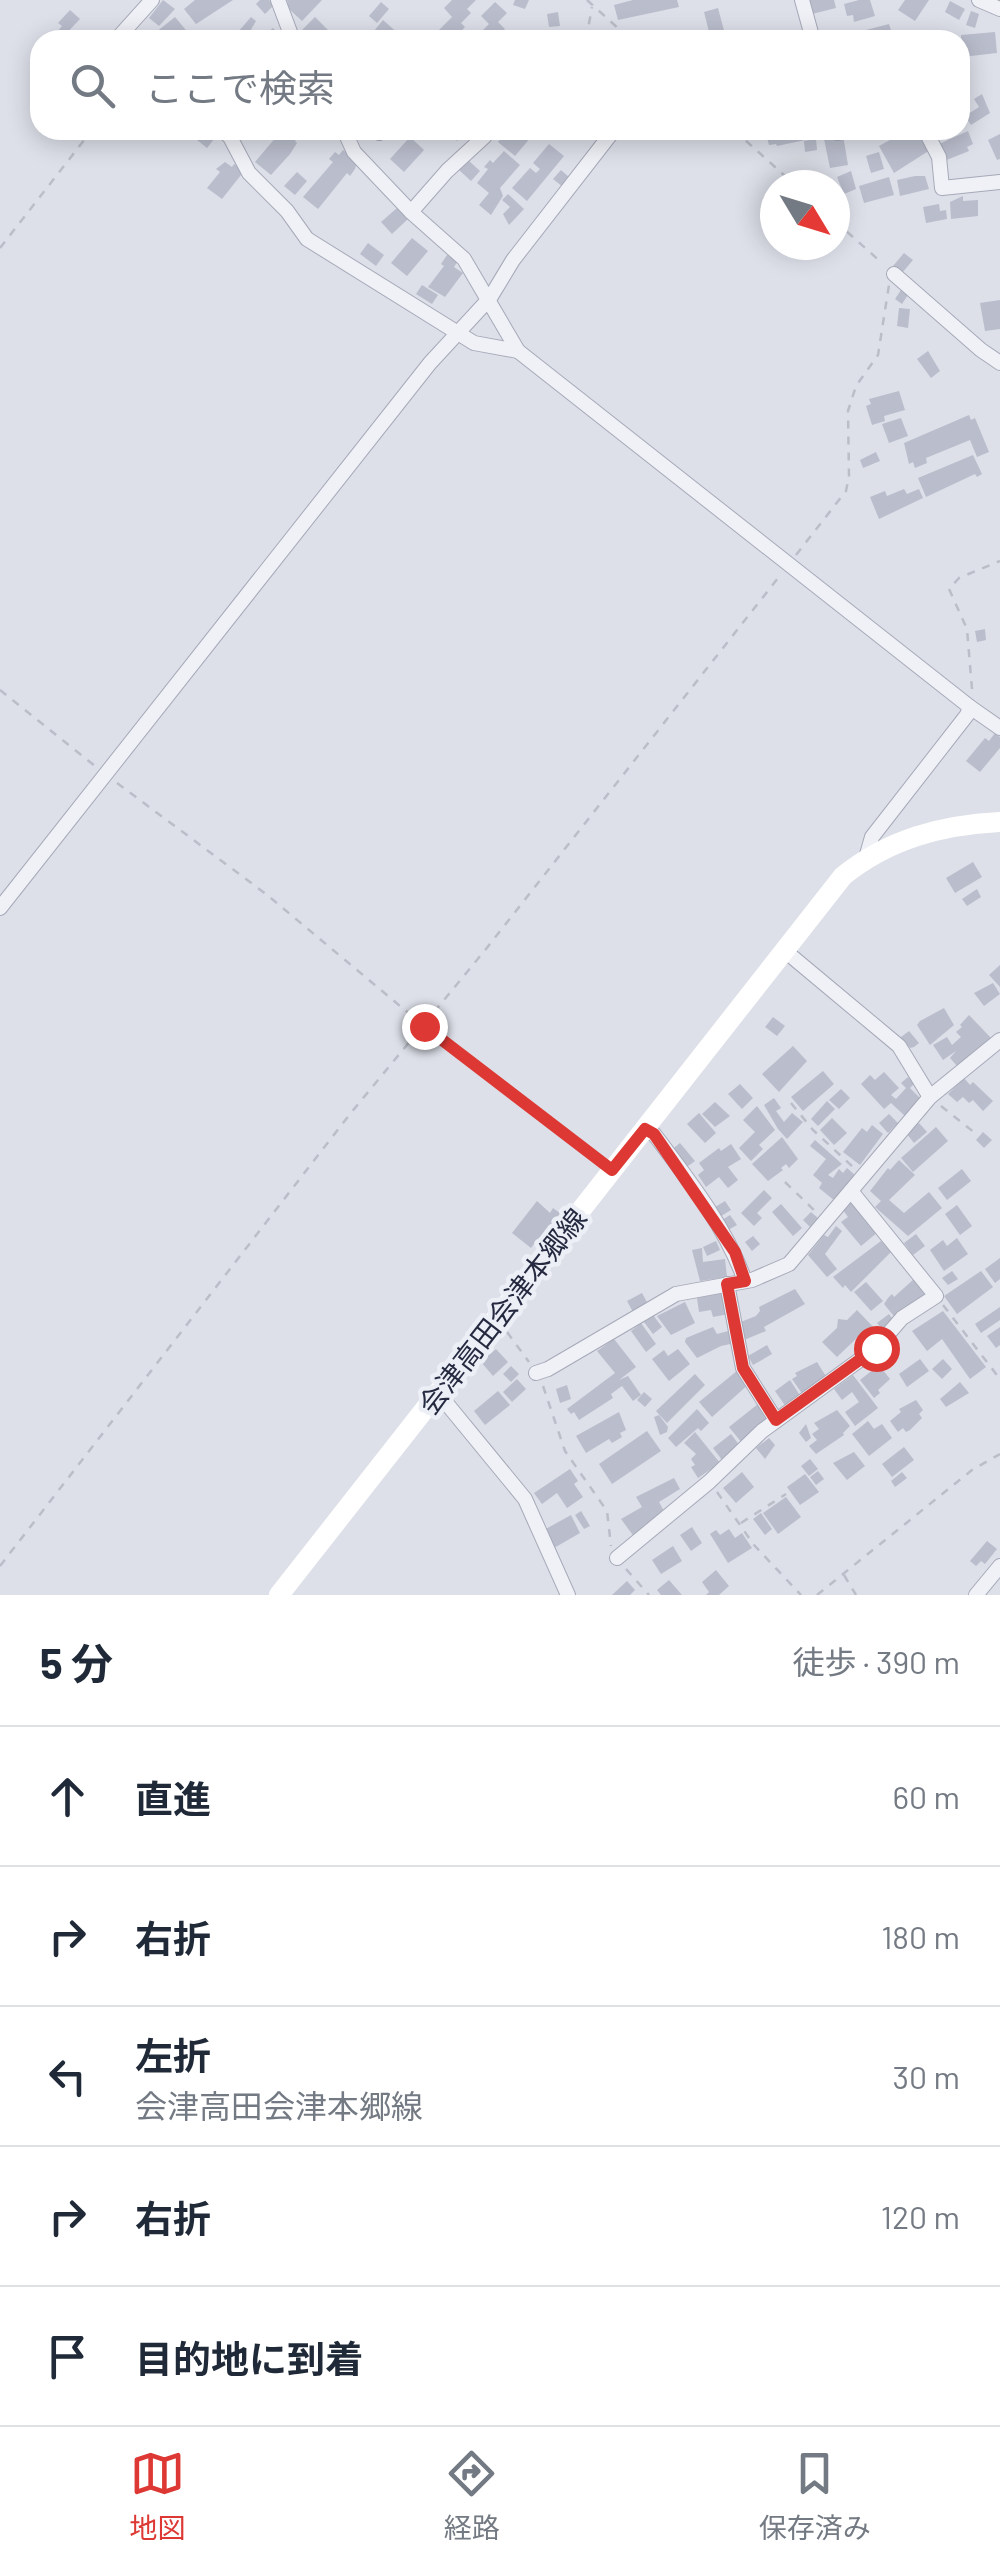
<!DOCTYPE html>
<html lang="ja">
<meta charset="utf-8">
<style>
:root{--surface:#fff;--page:#f6f6f7;--text:#1f2937;--muted:#747a83;--line:#e0e1e3;--accent:#dd3833}
body{margin:0;font-family:Barlow,"Noto Sans JP",sans-serif;background:var(--page);color:var(--text)}
.compass{position:absolute;left:760px;top:170px;width:90px;height:90px;border-radius:50%;background:var(--surface);box-shadow:0 5px 25px #0003;rotate:128deg}
.stop{position:absolute;width:30px;height:30px;margin:-22px;border:8px solid #dd3833;border-radius:50%;background:#fff}
.stop.end{background:#dd3833;border-color:#fff;box-shadow:0 2px 10px #0008}
.list{margin:0;padding:0;list-style:none}
h2{display:flex;justify-content:space-between;align-items:center;height:130px;margin:0;padding:0 40px;font-size:42px}
h2 small{font-size:32px;font-weight:400;color:var(--muted)}
.list li{display:grid;grid-template-columns:65px 1fr auto;gap:30px;align-items:center;box-sizing:border-box;height:140px;padding:0 40px;border-top:2px solid var(--line)}
.list b{display:block;font-size:38px;white-space:nowrap}
.list p{margin:0;font-size:32px;white-space:nowrap;color:var(--muted)}
.list em{font-size:32px;font-style:normal;color:var(--muted)}
.icon{flex:none;width:55px;height:55px;fill:none;stroke:currentColor;stroke-width:2;stroke-linecap:round;stroke-linejoin:round}
.map{position:relative;flex:none;width:1000px;height:1595px;overflow:hidden}
.search{position:absolute;background:var(--surface);box-shadow:0 5px 25px #0003;left:30px;right:30px;top:30px;height:110px;display:flex;align-items:center;gap:25px;box-sizing:border-box;padding:0 35px;border-radius:30px;color:var(--muted);font-size:38px}
.sheet{height:830px;background:var(--surface)}
nav{display:flex;justify-content:space-around;align-items:center;box-sizing:border-box;height:140px;border-top:2px solid var(--line);background:var(--surface);font-size:28px;color:var(--muted)}
nav a{display:grid;justify-items:center;gap:5px}
nav .on{color:var(--accent)}
.map>svg:first-child{display:block}
.building{fill:#babdcc}
.lines{fill:none;stroke-linecap:round;stroke-linejoin:round}
.street-casing{stroke:#a6a9b7;stroke-width:16}
.path{stroke:#bbbdc8;stroke-width:2.5;stroke-dasharray:8 8;stroke-linecap:butt}
.street{stroke:#f0f1f7;stroke-width:14}
.secondary{stroke:#fff;stroke-width:20}
.route{stroke:#dd3833;stroke-width:12}
.labels{text-anchor:middle;dominant-baseline:central;stroke-width:9;stroke-linejoin:round;paint-order:stroke}
.street-label{font-size:28px;fill:#252a41;stroke:#edeff6}
</style>
<div class="map">
<svg width="1000" height="1595" viewBox="0 0 1000 1595">
<rect width="100%" height="100%" fill="#dde0e9"/>
<g class="building">
<polygon points="163,0 175,9 159,26 149,18"/>
<polygon points="195,0 233,0 196,24 184,9"/>
<polygon points="260,0 269,0 274,5 265,14 256,4"/>
<polygon points="287,0 322,0 302,21 289,9"/>
<polygon points="452,0 476,0 467,9 471,13 461,23 465,27 452,40 440,40 435,34 452,17 444,8"/>
<polygon points="515,0 529,0 525,9 513,5"/>
<polygon points="633,0 677,0 679,7 618,20 614,5"/>
<polygon points="808,0 834,0 836,8 812,14"/>
<polygon points="859,0 870,0 875,16 854,22 853,15 847,16 844,4"/>
<polygon points="905,0 929,0 915,21 898,10"/>
<polygon points="950,1 965,9 959,20 945,12"/>
<polygon points="381,2 389,9 377,23 369,16"/>
<polygon points="495,2 507,13 498,22 505,29 501,33 508,40 473,40 489,24 481,16"/>
<polygon points="718,8 726,38 711,40 704,12"/>
<polygon points="70,10 80,19 63,37 57,32 62,26 58,23"/>
<polygon points="971,11 979,14 975,28 966,25"/>
<polygon points="558,12 560,26 549,27 547,14"/>
<polygon points="175,17 190,35 184,40 153,40 157,35 155,33"/>
<polygon points="251,17 256,21 245,40 231,40"/>
<polygon points="315,17 328,30 317,40 309,40 301,31"/>
<polygon points="383,20 400,35 395,40 384,40 374,31"/>
<polygon points="889,24 894,40 849,40 847,35"/>
<polygon points="273,28 284,40 252,40 259,34 262,37"/>
<polygon points="995,32 997,53 962,57 961,35"/>
<polygon points="982,94 990,113 971,125 965,116 979,107 974,99"/>
<polygon points="197,130 213,130 218,134 207,148 192,136"/>
<polygon points="282,130 304,130 295,141 297,143 290,154 271,175 255,162"/>
<polygon points="444,130 466,130 457,141"/>
<polygon points="500,130 537,130 515,156 498,142 504,134"/>
<polygon points="803,130 805,140 777,146 776,144 769,145 766,134 776,130"/>
<polygon points="809,130 831,130 832,135 810,137"/>
<polygon points="908,130 918,130 930,150 894,173 879,146"/>
<polygon points="968,131 973,144 967,147 969,151 944,161 937,145"/>
<polygon points="1000,134 1000,159 997,160 988,140"/>
<polygon points="843,135 848,165 830,168 824,139"/>
<polygon points="410,137 424,150 404,172 390,159"/>
<polygon points="816,139 817,150 805,152 804,141"/>
<polygon points="549,144 564,156 527,201 512,188 530,168 536,173 540,169 533,163"/>
<polygon points="343,150 357,162 355,169 350,176 347,173 318,209 303,197 333,162 329,159 335,152 339,155"/>
<polygon points="504,151 520,165 500,188 503,196 491,215 479,205 489,193 477,183 488,169 484,167 490,160 493,163"/>
<polygon points="879,152 884,169 871,173 866,156"/>
<polygon points="468,160 480,171 471,181 459,170"/>
<polygon points="225,162 232,167 234,164 241,169 241,175 222,199 207,188 220,172 216,169"/>
<polygon points="561,170 570,178 563,187 553,179"/>
<polygon points="851,171 856,189 844,194 837,177"/>
<polygon points="297,172 307,181 295,195 284,186"/>
<polygon points="915,176 925,176 929,189 900,196 897,180"/>
<polygon points="889,177 894,195 864,203 859,186"/>
<polygon points="508,194 524,209 509,225 503,214 510,207 502,200"/>
<polygon points="963,196 963,201 978,200 978,216 951,219 950,202"/>
<polygon points="939,204 940,211 946,210 947,219 926,223 923,207"/>
<polygon points="397,208 408,219 392,234 381,222"/>
<polygon points="412,238 428,251 407,276 391,263"/>
<polygon points="368,243 384,255 376,266 360,254"/>
<polygon points="904,253 913,260 902,273 893,266"/>
<polygon points="447,255 458,261 454,267 463,273 445,297 428,287 444,266 441,264"/>
<polygon points="422,285 438,295 432,304 416,294"/>
<polygon points="903,287 910,292 902,304 895,299"/>
<polygon points="1000,300 1000,329 985,331 980,303"/>
<polygon points="899,308 910,309 908,328 897,326"/>
<polygon points="928,351 940,371 931,378 917,359"/>
<polygon points="899,391 905,410 884,416 885,421 872,425 866,406 871,404 869,399"/>
<polygon points="969,415 971,420 975,418 989,452 977,457 970,440 926,458 927,463 915,468 913,462 909,464 904,443"/>
<polygon points="901,418 908,436 889,443 882,424"/>
<polygon points="876,452 880,461 863,468 860,460"/>
<polygon points="973,455 982,474 977,477 975,474 926,497 918,478"/>
<polygon points="904,489 907,494 919,489 923,498 879,519 870,497 885,491 887,496"/>
<polygon points="985,629 986,640 977,642 975,631"/>
<polygon points="995,733 1000,737 1000,748 980,772 966,761 985,738 989,741"/>
<polygon points="973,862 982,877 955,893 946,878"/>
<polygon points="977,889 981,897 967,906 962,899"/>
<polygon points="1000,965 1000,987 989,975"/>
<polygon points="993,983 1000,994 984,1006 974,993"/>
<polygon points="944,1008 954,1025 930,1045 917,1025 920,1021"/>
<polygon points="969,1015 991,1038 958,1067 950,1058 956,1051 943,1060 933,1045 947,1037 952,1045 961,1037 956,1032 962,1027 960,1025"/>
<polygon points="773,1017 785,1026 777,1036 765,1027"/>
<polygon points="909,1031 919,1043 914,1047 910,1048 901,1037"/>
<polygon points="793,1046 807,1061 779,1092 762,1074"/>
<polygon points="823,1071 834,1084 803,1111 791,1097"/>
<polygon points="884,1072 899,1088 891,1095 896,1099 906,1088 901,1083 908,1077 914,1084 910,1088 921,1099 905,1116 891,1103 884,1109 861,1084 870,1075 875,1080"/>
<polygon points="964,1078 970,1085 973,1082 993,1101 983,1111 973,1100 969,1103 963,1097 957,1102 948,1094"/>
<polygon points="740,1084 753,1098 742,1109 728,1094"/>
<polygon points="841,1089 850,1098 839,1109 829,1100"/>
<polygon points="774,1098 781,1108 776,1111 784,1122 792,1113 803,1122 787,1139 778,1129 764,1105"/>
<polygon points="827,1101 835,1109 818,1126 811,1119"/>
<polygon points="715,1102 730,1116 715,1127 702,1114"/>
<polygon points="757,1106 775,1130 759,1145 763,1149 751,1161 739,1148 755,1132 743,1120"/>
<polygon points="699,1113 716,1133 705,1143 687,1124"/>
<polygon points="889,1114 898,1123 888,1133 879,1123"/>
<polygon points="832,1118 847,1133 834,1145 820,1130"/>
<polygon points="919,1123 927,1132 914,1143 906,1133"/>
<polygon points="872,1125 883,1134 860,1165 843,1152 862,1128 867,1132"/>
<polygon points="936,1127 948,1141 913,1172 901,1158"/>
<polygon points="983,1132 992,1140 984,1148 976,1140"/>
<polygon points="782,1137 798,1159 789,1168 786,1164 781,1168 783,1170 768,1181 752,1164"/>
<polygon points="815,1140 842,1164 828,1175 833,1178 839,1169 843,1173 847,1168 855,1175 835,1201 819,1188 822,1183 813,1175 826,1159 810,1146"/>
<polygon points="680,1143 695,1161 684,1169 670,1151"/>
<polygon points="731,1144 741,1159 728,1167 738,1180 728,1188 719,1177 706,1187 698,1175 704,1170 699,1163 719,1148 721,1151"/>
<polygon points="899,1160 915,1175 889,1200 904,1213 929,1192 942,1208 908,1236 875,1207 881,1201 870,1191 888,1168 890,1170"/>
<polygon points="962,1169 971,1181 947,1200 938,1188"/>
<polygon points="764,1190 772,1198 757,1213 762,1218 754,1226 741,1213"/>
<polygon points="537,1201 550,1213 553,1208 564,1216 542,1245 537,1240 531,1248 512,1233"/>
<polygon points="725,1201 731,1210 718,1218 712,1209"/>
<polygon points="852,1202 878,1232 861,1246 841,1222 848,1217 843,1210"/>
<polygon points="781,1204 802,1228 793,1236 772,1212"/>
<polygon points="957,1205 972,1226 960,1235 945,1214"/>
<polygon points="811,1212 818,1218 810,1227 803,1220"/>
<polygon points="730,1215 737,1225 728,1230 722,1220"/>
<polygon points="836,1226 842,1231 825,1254 837,1269 827,1277 808,1255 824,1235 828,1237"/>
<polygon points="916,1234 925,1246 913,1255 904,1243"/>
<polygon points="753,1236 760,1244 752,1251 745,1242"/>
<polygon points="957,1238 968,1254 944,1271 930,1250 943,1240 947,1246"/>
<polygon points="716,1241 720,1250 707,1256 703,1247"/>
<polygon points="881,1241 891,1252 851,1292 845,1285 843,1288 833,1277"/>
<polygon points="702,1248 703,1262 725,1259 727,1277 700,1281 692,1250"/>
<polygon points="1000,1258 1000,1279 995,1283 985,1269"/>
<polygon points="952,1271 958,1279 948,1285 942,1278"/>
<polygon points="981,1271 993,1287 957,1314 944,1296"/>
<polygon points="914,1279 925,1294 897,1320 884,1304 888,1298 892,1294 894,1297"/>
<polygon points="866,1282 883,1301 871,1311 854,1292"/>
<polygon points="795,1289 805,1304 764,1327 766,1331 744,1340 738,1323 756,1316 760,1311 759,1307"/>
<polygon points="725,1292 729,1314 713,1317 711,1310 699,1312 697,1298"/>
<polygon points="642,1293 648,1304 633,1312 627,1301"/>
<polygon points="685,1302 695,1323 671,1335 657,1316"/>
<polygon points="1000,1307 1000,1320 981,1333 975,1324"/>
<polygon points="857,1310 877,1331 867,1340 861,1334 837,1357 822,1342 837,1328 838,1319 847,1320"/>
<polygon points="943,1311 986,1367 970,1379 942,1339 927,1351 912,1331"/>
<polygon points="889,1314 896,1323 884,1332 877,1323"/>
<polygon points="653,1315 662,1327 653,1334 644,1322"/>
<polygon points="641,1323 656,1344 646,1352 631,1331"/>
<polygon points="713,1327 717,1334 732,1330 735,1343 721,1346 697,1358 685,1342 686,1338"/>
<polygon points="1000,1327 1000,1345 996,1348 987,1336"/>
<polygon points="614,1339 636,1367 619,1380 628,1376 641,1395 633,1401 622,1386 611,1394 613,1398 579,1420 574,1412 571,1414 567,1409 615,1373 597,1351"/>
<polygon points="767,1345 772,1354 753,1365 748,1356"/>
<polygon points="496,1349 508,1362 493,1376 481,1362"/>
<polygon points="678,1349 690,1364 669,1381 652,1359 664,1350 668,1356"/>
<polygon points="920,1359 929,1371 907,1387 899,1374"/>
<polygon points="943,1359 952,1369 942,1379 932,1369"/>
<polygon points="817,1362 827,1378 803,1395 792,1379 797,1376 795,1373"/>
<polygon points="879,1365 890,1379 878,1390 880,1393 874,1398 860,1380"/>
<polygon points="511,1366 519,1374 511,1382 503,1374"/>
<polygon points="738,1370 750,1383 712,1417 699,1402"/>
<polygon points="695,1374 705,1385 667,1423 656,1411"/>
<polygon points="853,1375 878,1408 855,1426 845,1412 859,1402 852,1392 842,1400 834,1389"/>
<polygon points="517,1379 526,1389 512,1402 503,1392"/>
<polygon points="790,1380 801,1397 786,1407 775,1391"/>
<polygon points="960,1382 969,1393 946,1407 940,1399"/>
<polygon points="567,1385 571,1399 560,1403 556,1389"/>
<polygon points="498,1391 510,1405 485,1425 474,1411"/>
<polygon points="644,1392 652,1399 645,1407 637,1400"/>
<polygon points="916,1400 923,1410 919,1414 922,1418 910,1430 906,1432 903,1428 898,1432 890,1421 901,1412 899,1409"/>
<polygon points="758,1404 771,1420 742,1443 729,1427"/>
<polygon points="697,1409 709,1423 701,1431 698,1428 676,1447 668,1438"/>
<polygon points="837,1410 850,1426 843,1433 844,1435 816,1454 809,1446 817,1440 812,1434 819,1429 814,1423"/>
<polygon points="619,1412 626,1430 620,1433 622,1437 612,1443 609,1439 586,1453 576,1436"/>
<polygon points="659,1415 668,1427 667,1432 660,1435 654,1417"/>
<polygon points="868,1421 874,1429 882,1424 892,1438 869,1456 852,1434"/>
<polygon points="806,1424 811,1438 806,1442 799,1433"/>
<polygon points="647,1431 661,1451 612,1484 599,1464"/>
<polygon points="695,1432 720,1463 698,1478 691,1467 695,1465 691,1459 696,1454 684,1443"/>
<polygon points="731,1434 740,1446 722,1460 713,1448"/>
<polygon points="769,1438 775,1445 765,1459 756,1448"/>
<polygon points="904,1447 914,1460 892,1477 882,1464"/>
<polygon points="854,1452 865,1466 847,1480 833,1463"/>
<polygon points="810,1459 818,1469 809,1476 801,1466"/>
<polygon points="570,1469 578,1481 574,1484 583,1497 567,1508 557,1493 542,1504 534,1493"/>
<polygon points="818,1471 824,1479 816,1485 810,1477"/>
<polygon points="742,1472 754,1487 736,1503 723,1488"/>
<polygon points="902,1472 907,1478 895,1487 891,1481"/>
<polygon points="805,1474 819,1492 800,1505 787,1487"/>
<polygon points="674,1478 680,1489 659,1502 665,1513 643,1526 646,1530 635,1538 621,1519 642,1507 636,1497"/>
<polygon points="786,1497 801,1517 778,1534 763,1513"/>
<polygon points="581,1511 590,1526 584,1529 575,1515"/>
<polygon points="761,1513 772,1529 765,1535 753,1519"/>
<polygon points="571,1515 580,1533 554,1548 544,1530"/>
<polygon points="692,1527 702,1543 691,1551 680,1535"/>
<polygon points="729,1529 735,1538 742,1533 752,1548 728,1563 710,1534 716,1530 720,1535"/>
<polygon points="987,1541 997,1549 985,1564 981,1561 976,1566 970,1561"/>
<polygon points="673,1546 682,1561 661,1574 652,1560"/>
<polygon points="716,1570 729,1586 719,1595 706,1595 709,1592 702,1582"/>
<polygon points="669,1580 682,1595 661,1595 657,1590"/>
<polygon points="627,1581 635,1590 630,1595 612,1595"/>
</g>
<g class="lines">
<g class="street-casing">
<g id="street">
<polyline points="278,0 293,40"/>
<polyline points="802,0 813,40"/>
<polyline points="979,0 1000,9"/>
<polyline points="116,40 152,0"/>
<polyline points="222,130 230,137 249,173 287,211 307,239 474,343 518,351"/>
<polyline points="344,130 354,152 411,212 464,259 518,351 970,707 967,715 872,837 866,858"/>
<polyline points="837,130 838,133"/>
<polyline points="925,130 939,157 942,188 1000,182"/>
<polyline points="379,133 380,130"/>
<polyline points="411,212 447,171 485,136"/>
<polyline points="894,274 981,350 1000,363"/>
<polyline points="970,707 1000,728"/>
<polyline points="0,908 430,363 490,298 513,260 614,130"/>
<polyline points="784,950 899,1046 930,1097"/>
<path d="M 645,1129 L 654,1134 C 688,1179 726,1227 745,1281"/>
<polyline points="727,1284 743,1368 776,1420"/>
<polyline points="536,1373 548,1369 676,1294 752,1280 789,1264 930,1097 1000,1040"/>
<polyline points="438,1393 525,1499 568,1595"/>
<polyline points="617,1558 709,1482 762,1431 876,1348 902,1318 936,1296 851,1191"/>
<polyline points="976,1595 1000,1566"/>
</g>
</g>
<g class="path">
<polyline points="587,0 631,40"/>
<polyline points="586,40 592,7"/>
<polyline points="734,130 795,185"/>
<polyline points="835,221 882,263"/>
<polyline points="0,248 92,130"/>
<polyline points="796,555 846,491 849,476 848,411 856,386 878,355 889,285"/>
<polyline points="972,689 967,629 949,589 959,578 1000,561"/>
<polyline points="0,690 95,766"/>
<polyline points="117,783 266,894 424,1026 599,1160"/>
<polyline points="791,1103 813,1130 854,1168"/>
<polyline points="941,1106 975,1133"/>
<polyline points="785,1182 817,1213"/>
<polyline points="943,1305 1000,1379"/>
<polyline points="507,1332 529,1362"/>
<polyline points="543,1386 565,1451 607,1511 611,1546"/>
<polyline points="717,1492 754,1545 801,1595"/>
<polyline points="741,1523 786,1494"/>
<polyline points="0,1566 350,1114 486,949 782,573"/>
<polyline points="626,1569 649,1595"/>
<polyline points="844,1575 856,1595"/>
<polyline points="817,1595 972,1470 1000,1454"/>
</g>
<use href="#street" class="street"/>
<path class="secondary" d="M 279,1595 L 843,876 C 889,839 941,825 1000,822"/>
</g>
<g class="lines">
<polyline class="route" points="424,1026 612,1170 645,1129 654,1134 735,1252 745,1281 727,1284 743,1368 776,1420 876,1348"/>
</g>
<g class="labels">
<g class="street-label">
<text transform="translate(502 1311) rotate(-52)">会津高田会津本郷線</text>
</g>
</g>
</svg>
<svg class="compass" viewBox="-18 -18 36 36"><path d="M0-13l5 13h-10z" fill="#e53935"/><path d="M0 13l5-13h-10z" fill="#747a83"/></svg>
<div class="stop" style="left:876px;top:1348px"></div>
<div class="stop end" style="left:424px;top:1026px"></div>
<div class="search"><svg class="icon" aria-label="search" viewBox="0 0 24 24"><circle cx="10" cy="10" r="6"/><path d="M15 15l6 6"/></svg>ここで検索</div>
</div>
<section class="sheet">
<h2>5 分<small>徒歩 · 390 m</small></h2>
<ul class="list">
<li><svg class="icon" aria-label="ahead" viewBox="0 0 24 24"><path d="M12 20V5M6 11l6-6 6 6"/></svg><div><b>直進</b></div><em>60 m</em></li>
<li><svg class="icon" aria-label="right" viewBox="0 0 24 24"><path d="M7 20v-9h11M14 6l5 5-5 5"/></svg><div><b>右折</b></div><em>180 m</em></li>
<li><svg class="icon" aria-label="left" viewBox="0 0 24 24"><path d="M17 20v-9H6M10 6l-5 5 5 5"/></svg><div><b>左折</b><p>会津高田会津本郷線</p></div><em>30 m</em></li>
<li><svg class="icon" aria-label="right" viewBox="0 0 24 24"><path d="M7 20v-9h11M14 6l5 5-5 5"/></svg><div><b>右折</b></div><em>120 m</em></li>
<li><svg class="icon" aria-label="arrive" viewBox="0 0 24 24"><path d="M6 21V4h12l-3 4 3 4H6"/></svg><div><b>目的地に到着</b></div></li>
</ul>
</section>
<nav>
<a class="on"><svg class="icon" aria-label="map" viewBox="0 0 24 24"><path d="M3 6l6-2 6 2 6-2v14l-6 2-6-2-6 2zM9 4v14M15 6v14"/></svg>地図</a>
<a><svg class="icon" aria-label="directions" viewBox="0 0 24 24"><path d="M12 3l9 9-9 9-9-9zM9 14v-3h6M13 9l2 2-2 2"/></svg>経路</a>
<a><svg class="icon" aria-label="saved" viewBox="0 0 24 24"><path d="M7 4h10v16l-5-4-5 4z"/></svg>保存済み</a>
</nav>
